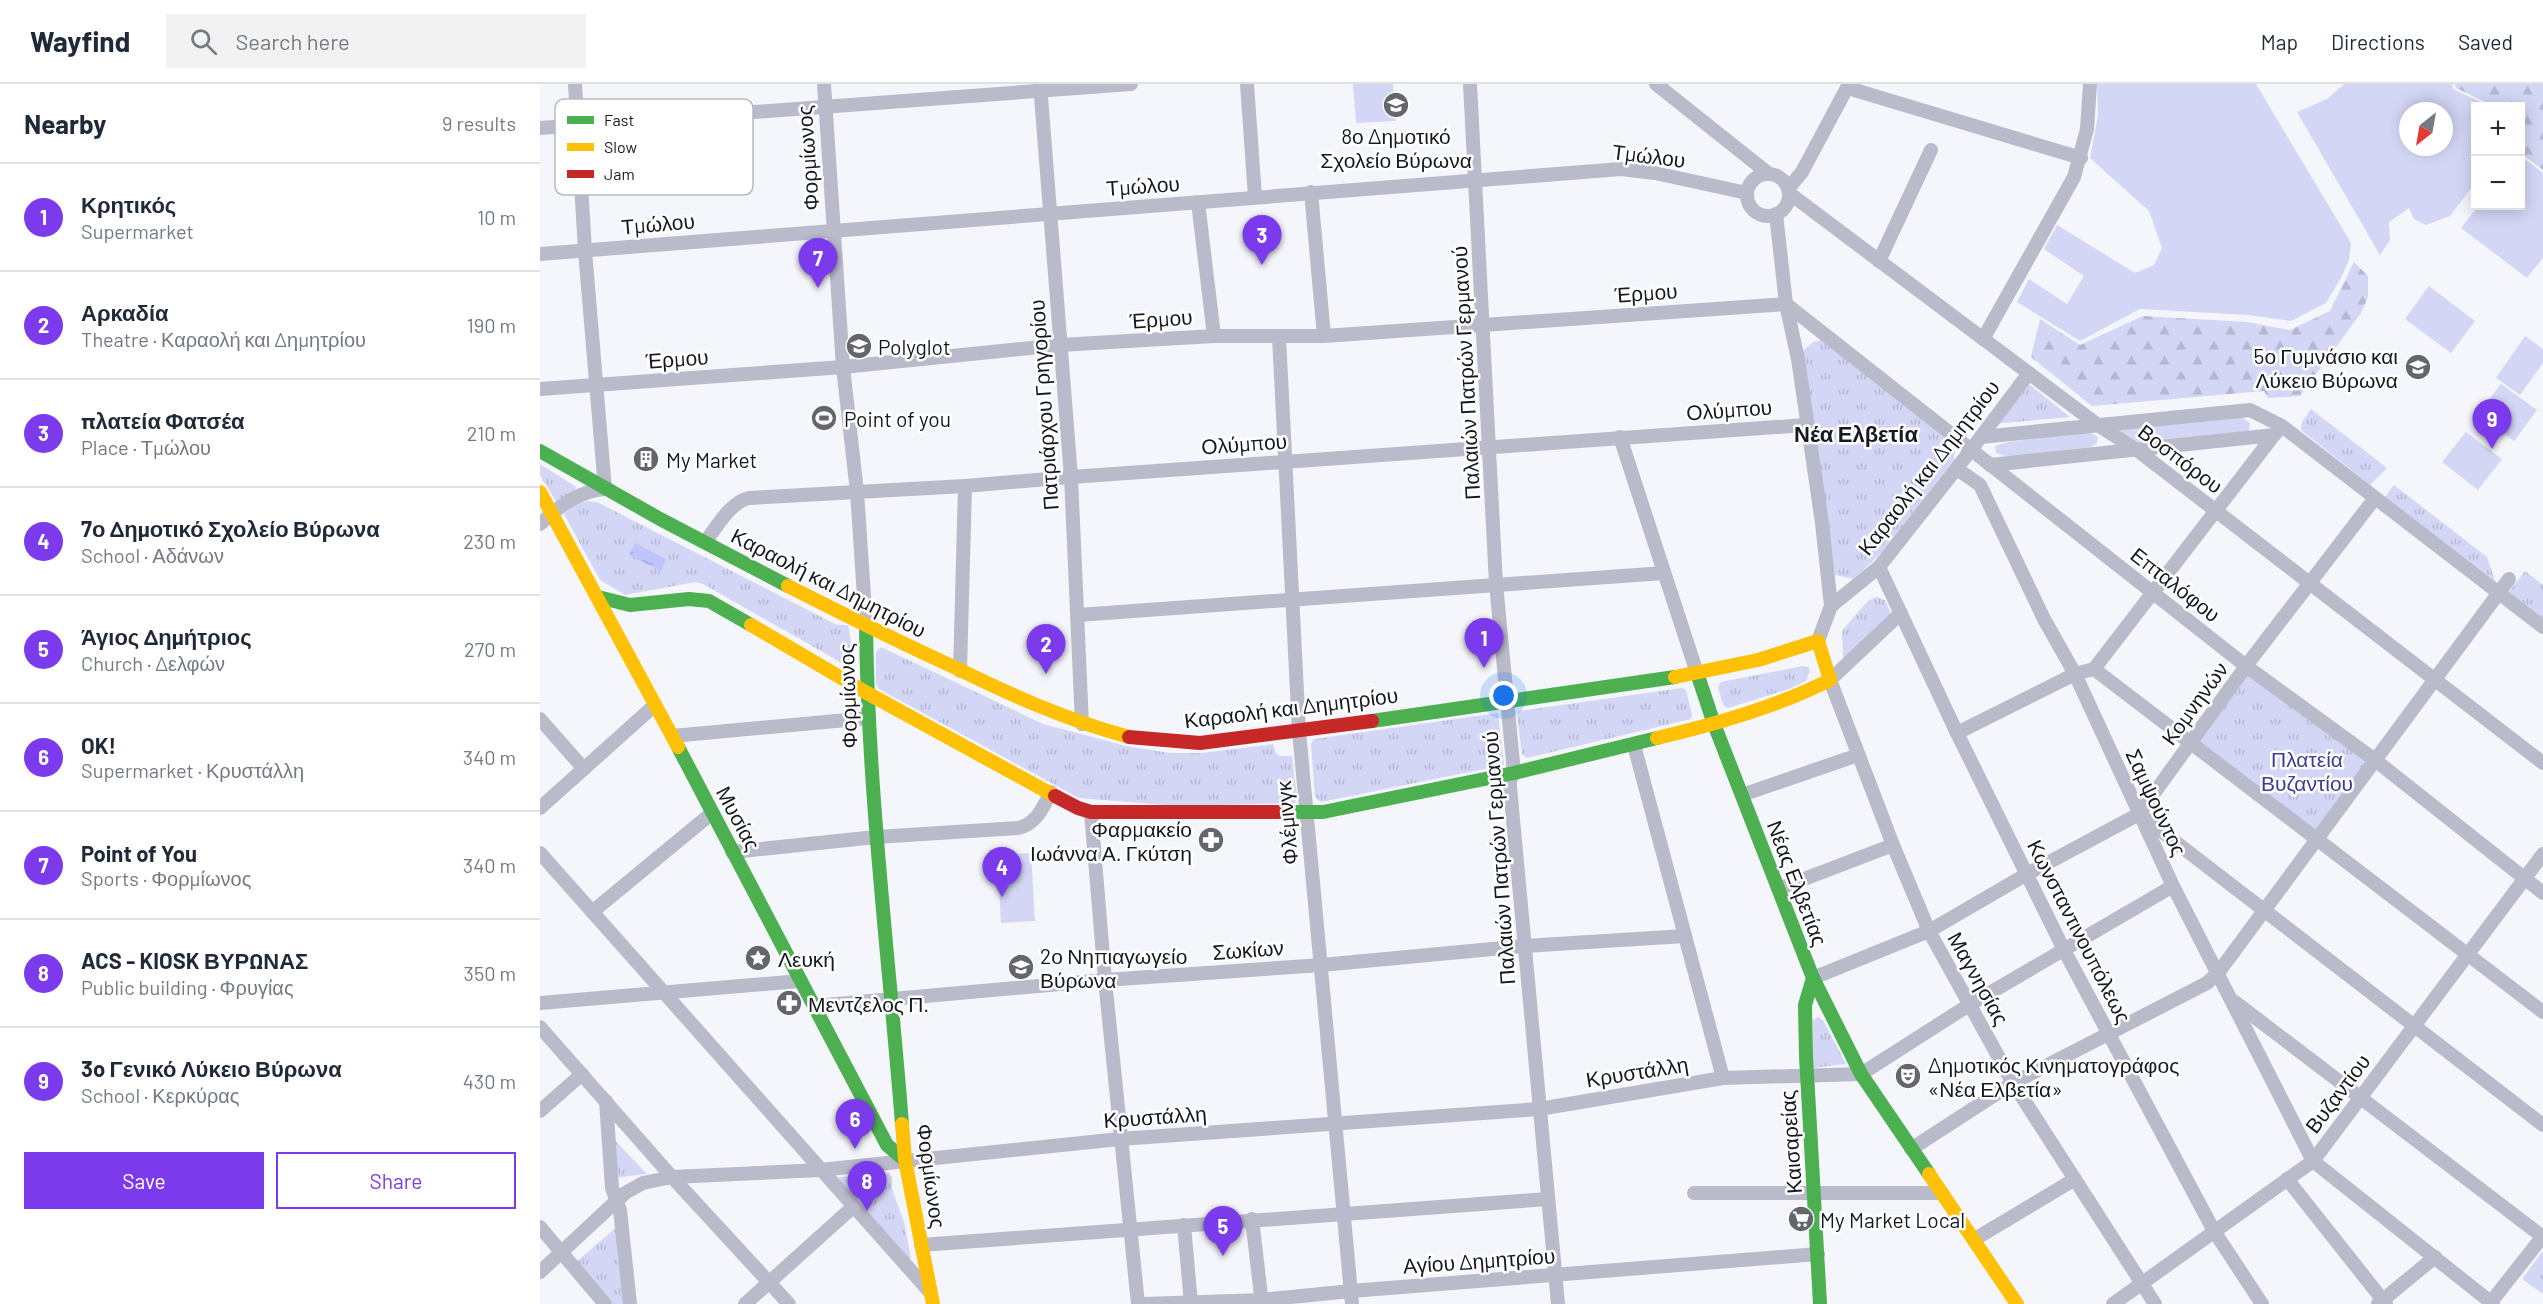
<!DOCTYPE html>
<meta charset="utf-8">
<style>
:root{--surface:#fff;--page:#f2f2f3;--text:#1f2937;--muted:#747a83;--line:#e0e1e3;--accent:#7c3aed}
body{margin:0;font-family:Barlow,sans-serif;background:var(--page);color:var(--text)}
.controls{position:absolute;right:18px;top:18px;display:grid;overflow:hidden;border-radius:0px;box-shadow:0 3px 15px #0003}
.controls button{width:54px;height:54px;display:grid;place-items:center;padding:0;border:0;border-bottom:2px solid var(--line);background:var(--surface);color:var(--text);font:30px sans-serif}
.compass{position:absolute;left:1859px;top:18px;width:54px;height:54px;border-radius:50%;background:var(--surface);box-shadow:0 3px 15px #0003;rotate:211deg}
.you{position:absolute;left:964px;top:612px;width:21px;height:21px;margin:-15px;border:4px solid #fff;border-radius:50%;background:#1a73e8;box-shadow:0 0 0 9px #1a73e833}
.badge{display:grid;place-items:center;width:39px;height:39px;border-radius:50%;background:var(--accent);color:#fff;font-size:20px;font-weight:700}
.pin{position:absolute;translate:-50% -50px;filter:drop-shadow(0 2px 3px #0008)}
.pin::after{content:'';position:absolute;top:32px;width:21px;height:18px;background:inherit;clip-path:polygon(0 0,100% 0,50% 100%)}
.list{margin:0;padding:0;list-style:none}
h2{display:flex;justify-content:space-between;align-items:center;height:78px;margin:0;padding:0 24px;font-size:26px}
h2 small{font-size:20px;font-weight:400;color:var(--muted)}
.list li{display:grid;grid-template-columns:39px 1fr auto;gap:18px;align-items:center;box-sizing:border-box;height:108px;padding:0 24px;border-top:2px solid var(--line)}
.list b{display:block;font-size:22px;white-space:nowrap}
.list p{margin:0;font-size:20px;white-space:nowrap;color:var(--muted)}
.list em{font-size:20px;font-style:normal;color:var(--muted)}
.actions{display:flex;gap:12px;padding:18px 24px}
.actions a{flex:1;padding:14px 0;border:2px solid var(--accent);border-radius:0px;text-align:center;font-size:21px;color:var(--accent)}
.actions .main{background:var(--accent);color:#fff}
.icon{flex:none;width:33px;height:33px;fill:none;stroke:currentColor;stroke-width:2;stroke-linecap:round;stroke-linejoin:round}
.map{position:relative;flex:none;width:2003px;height:1220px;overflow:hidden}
header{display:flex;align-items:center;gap:36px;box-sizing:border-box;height:84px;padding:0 30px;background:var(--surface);border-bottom:2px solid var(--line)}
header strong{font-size:28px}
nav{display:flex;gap:33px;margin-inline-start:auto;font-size:21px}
.search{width:420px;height:54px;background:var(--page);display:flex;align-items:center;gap:15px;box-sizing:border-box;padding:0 21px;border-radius:0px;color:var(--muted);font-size:22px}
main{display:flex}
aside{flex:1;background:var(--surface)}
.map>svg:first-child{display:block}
.grass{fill:#d3d7f5;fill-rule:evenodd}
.forest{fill:url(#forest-firs)}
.park{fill:url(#park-tufts)}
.water{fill:url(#water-ripples)}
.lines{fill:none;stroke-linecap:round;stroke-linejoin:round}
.street{stroke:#b9bbcb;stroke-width:14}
.fast{stroke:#4caf50;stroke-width:14}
.slow{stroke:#ffc107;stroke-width:14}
.jam{stroke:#c62828;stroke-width:14}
.labels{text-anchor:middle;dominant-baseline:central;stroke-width:5;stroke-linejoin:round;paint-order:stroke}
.poi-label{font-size:21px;fill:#171920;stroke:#fff;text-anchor:start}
.street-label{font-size:21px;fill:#171920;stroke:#fff}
.park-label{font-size:21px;fill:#3d3d93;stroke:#fff}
.neighbourhood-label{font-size:22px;font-weight:bold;fill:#171920;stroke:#fff}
.key{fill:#fff;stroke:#b9babc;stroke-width:1.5}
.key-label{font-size:16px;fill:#171920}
</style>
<header>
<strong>Wayfind</strong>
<div class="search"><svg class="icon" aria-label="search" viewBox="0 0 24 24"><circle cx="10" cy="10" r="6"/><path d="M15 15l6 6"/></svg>Search here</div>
<nav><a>Map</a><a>Directions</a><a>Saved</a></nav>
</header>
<main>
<aside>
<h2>Nearby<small>9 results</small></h2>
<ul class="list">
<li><span class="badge">1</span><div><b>Κρητικός</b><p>Supermarket</p></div><em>10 m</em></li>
<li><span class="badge">2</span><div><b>Αρκαδία</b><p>Theatre · Καραολή και Δημητρίου</p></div><em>190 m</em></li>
<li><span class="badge">3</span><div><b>πλατεία Φατσέα</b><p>Place · Τμώλου</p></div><em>210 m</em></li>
<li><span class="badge">4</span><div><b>7ο Δημοτικό Σχολείο Βύρωνα</b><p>School · Αδάνων</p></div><em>230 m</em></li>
<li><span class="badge">5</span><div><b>Άγιος Δημήτριος</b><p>Church · Δελφών</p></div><em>270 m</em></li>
<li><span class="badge">6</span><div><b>OK!</b><p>Supermarket · Κρυστάλλη</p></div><em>340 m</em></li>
<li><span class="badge">7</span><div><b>Point of You</b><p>Sports · Φορμίωνος</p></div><em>340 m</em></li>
<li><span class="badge">8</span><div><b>ACS - KIOSK ΒΥΡΩΝΑΣ</b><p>Public building · Φρυγίας</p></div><em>350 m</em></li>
<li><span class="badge">9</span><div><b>3o Γενικό Λύκειο Βύρωνα</b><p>School · Κερκύρας</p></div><em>430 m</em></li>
</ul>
<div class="actions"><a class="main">Save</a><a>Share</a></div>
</aside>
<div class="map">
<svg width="2003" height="1220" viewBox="0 0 2003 1220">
<defs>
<pattern id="forest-firs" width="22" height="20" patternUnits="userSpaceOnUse" patternTransform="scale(1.5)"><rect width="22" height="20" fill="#d3d7f5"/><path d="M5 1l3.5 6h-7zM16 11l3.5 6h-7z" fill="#b4b8d2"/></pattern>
<pattern id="park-tufts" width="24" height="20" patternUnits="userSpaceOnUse" patternTransform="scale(1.5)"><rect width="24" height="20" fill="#d3d7f5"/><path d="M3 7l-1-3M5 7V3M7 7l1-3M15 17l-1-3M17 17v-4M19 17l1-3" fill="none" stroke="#b4b8d2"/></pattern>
<pattern id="water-ripples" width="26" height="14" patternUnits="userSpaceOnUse" patternTransform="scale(1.5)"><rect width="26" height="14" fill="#bfc5fc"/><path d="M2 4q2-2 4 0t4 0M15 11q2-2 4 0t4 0" fill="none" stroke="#a3a9d8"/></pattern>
</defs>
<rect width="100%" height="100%" fill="#f5f6fb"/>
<g class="grass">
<polygon points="813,0 853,0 856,37 816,39"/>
<polygon points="1557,0 1716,0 1811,159 1809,176 1801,194 1786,219 1751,237 1708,231 1600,225 1540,257 1477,218 1489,195 1527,220 1544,192 1504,165 1517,141 1595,189 1614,181 1622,164 1609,127 1550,74 1558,31"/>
<path d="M 1804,0 L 1912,0 L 1913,5 L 1949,22 L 1936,22 L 1935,99 L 1910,132 L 1886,141 L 1874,135 L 1869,124 L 1849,138 L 1850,156 L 1840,171 L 1757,28 L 1787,15 ZM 1868,27 L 1904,27 L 1904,63 L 1868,63 Z"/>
<polygon points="1981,72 2003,89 2003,174 1987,194 1921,144 1938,122 1980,122"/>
<polygon points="1889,202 1935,237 1911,269 1865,235"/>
<polygon points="1985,252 2003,265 2003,279 1980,311 1956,294"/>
<polygon points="1961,300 1997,326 1974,357 1938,330"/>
<polygon points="1700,332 1710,339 1709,347 1600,359 1578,345"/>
<polygon points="1548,347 1558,353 1557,359 1551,363 1469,373 1456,369 1455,362 1468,358"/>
<polygon points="1926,348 1962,375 1938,406 1902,378"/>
<polygon points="491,769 495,837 461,839 457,771"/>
</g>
<g class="forest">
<polygon points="1915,0 2003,0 2003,86 1981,69 1980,22 1953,22 1916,4"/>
<polygon points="1814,178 1828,192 1828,213 1821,229 1760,312 1728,314 1724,307 1552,322 1491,273 1500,235 1540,261 1603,232 1707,238 1750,246 1790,227"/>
</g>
<g class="park">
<polygon points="1283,256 1415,361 1414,376 1342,468 1314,495 1295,491 1262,277 1263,267 1273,258"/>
<polygon points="1485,297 1530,333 1454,340"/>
<polygon points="1771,325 1847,384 1830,401 1761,346 1762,338"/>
<polygon points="0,380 36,403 35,406 16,418 0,391"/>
<polygon points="1854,401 1947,473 1955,497 1845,413"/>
<polygon points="49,417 57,418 297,541 308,541 312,563 309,583 163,500 156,498 85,511 60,496 24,430 37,419"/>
<polygon points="1985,487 2003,501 2003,535 1968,509"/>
<polygon points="1336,513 1345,516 1352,532 1303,578 1302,548 1305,543 1328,517"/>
<polygon points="341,563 503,640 586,662 630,669 662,669 733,660 736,670 740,672 752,672 757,713 755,719 638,722 539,714 339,605 336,601 336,568"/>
<polygon points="1263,582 1268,583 1270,587 1266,597 1249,605 1188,624 1183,621 1178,603 1181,598"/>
<polygon points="1706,582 1835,676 1777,754 1651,660"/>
<polygon points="1142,604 1146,606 1152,631 1151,635 987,674 982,670 977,632 979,627"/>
<polygon points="958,629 964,681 781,718 775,713 771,660 774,655"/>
<polygon points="1278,933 1283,936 1306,980 1273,984 1273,936"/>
<polygon points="69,1050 107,1090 72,1094"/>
<polygon points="349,1089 352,1093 352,1105 364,1138 371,1174 367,1177 290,1094"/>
<polygon points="79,1141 88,1220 68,1220 35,1179"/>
<polygon points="2002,1168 2003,1169 2003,1210 1982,1195"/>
</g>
<polygon class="water" points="95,459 126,475 121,487 89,471"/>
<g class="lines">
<g class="street">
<polyline points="284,0 303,283 317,408 326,542"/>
<polyline points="500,0 531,393 542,640"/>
<polyline points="707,0 715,113"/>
<polyline points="930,0 956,500 974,689 970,696 970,703 1018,1220"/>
<polyline points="1116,0 1229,90"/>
<polyline points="1308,4 1541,74"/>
<polyline points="0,44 591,0"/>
<circle cx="1228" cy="111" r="21"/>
<polyline points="1248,105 1262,88 1309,0"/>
<polyline points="771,108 784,252"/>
<polyline points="1249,109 1558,341 1597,366 2003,679"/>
<polyline points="658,118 674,252"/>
<polyline points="1236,130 1246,220 1258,275 1282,439 1291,522"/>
<polyline points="0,170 1081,85 1115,89 1207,109"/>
<polyline points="1339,177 1391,66"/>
<polyline points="1246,220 1706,582 1835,676 2003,809"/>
<polyline points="739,253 759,647 812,1220"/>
<polyline points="1443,255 1534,93 1547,45 1550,0"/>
<polyline points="0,305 303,283 520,261 674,252 784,252 1246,220"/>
<polyline points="1080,353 1157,589"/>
<polyline points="1441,353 1710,326 1742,342 2003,543"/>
<polyline points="1450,381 1734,351 1737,348"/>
<polyline points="1417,385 1440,401 1504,535 1535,590 1633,802 1773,1077 1953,1220"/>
<path d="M 0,440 C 20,422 38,407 65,405 L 45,167 L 35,0"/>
<path d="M 165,458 C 177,443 190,418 209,414 L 425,402 L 531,393 L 1266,341"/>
<polyline points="1339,483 1417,649 1524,866 1674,1147 1722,1220"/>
<polyline points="1361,529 1290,596 1353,761 1389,847 1473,999 1615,1220"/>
<polyline points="538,531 1124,489"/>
<polyline points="1278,557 1291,522 1339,483 1431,366 1489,289"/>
<polyline points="1554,585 2003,928"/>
<polyline points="420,587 425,402"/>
<polyline points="0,635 44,685"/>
<polyline points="1417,649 1535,590 1554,585 1734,351"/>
<polyline points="132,652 329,634"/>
<polyline points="1094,661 1183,994"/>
<polyline points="1202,711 1318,671"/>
<polyline points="0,724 115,621"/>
<polyline points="551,728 565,896 598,1220"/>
<polyline points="1603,733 2003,1041"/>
<path d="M 192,768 L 336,753 L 478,744 C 496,740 503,724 511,708"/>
<polyline points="0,769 389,1207"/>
<polyline points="1238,805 1353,761"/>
<polyline points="52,828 172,729"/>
<polyline points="1273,894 1389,847 1487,790 1599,730 1706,582 1835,414"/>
<polyline points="1695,918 2003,1153"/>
<polyline points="0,919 260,897"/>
<polyline points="274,922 565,896 782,881 984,862 1145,852"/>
<polyline points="0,943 132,1093 249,1220"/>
<polyline points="66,1017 72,1104 80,1126 90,1220"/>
<polyline points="0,1027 42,990"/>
<polyline points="1371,1065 1473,999 1667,899 1678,889 1969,495"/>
<polyline points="1747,1095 1846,1220"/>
<polyline points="1154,1109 1402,1109"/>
<polyline points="712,1135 722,1220"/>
<polyline points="644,1141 651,1220"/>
<polyline points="0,1143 65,1220"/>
<polyline points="1435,1155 1535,1095"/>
<polyline points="381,1161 1008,1115"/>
<polyline points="0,1188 85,1109 103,1099 132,1093 280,1086 580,1055 999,1025 1183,994 1321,990 1429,921 1633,802"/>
<polyline points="1951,1218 2003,1152"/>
<polyline points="205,1220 313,1123"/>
<polyline points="603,1220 721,1216 811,1207 1278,1170"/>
<polyline points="1573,1220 1773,1077 2003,770"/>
<polyline points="1838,1220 1895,1173"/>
</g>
<g class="fast">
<polyline points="0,367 120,435 248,502"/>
<polyline points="58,513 90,521 149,515 169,517 211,541"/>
<path d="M 326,542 C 328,708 349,874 362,1040"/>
<polyline points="1157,589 1174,640 1273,894 1321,990 1389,1090"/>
<polyline points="832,637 1135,593"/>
<polyline points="138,663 347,1061 365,1076"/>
<polyline points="737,728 783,728 974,689 1117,654"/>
<polyline points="1273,894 1265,921 1266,972 1280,1220"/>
</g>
<g class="slow">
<polyline points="0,408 138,663"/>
<path d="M 248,502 C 303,530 359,558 416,584 C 473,612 527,636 589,653"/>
<polyline points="211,541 327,609 515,712"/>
<path d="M 1117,654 C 1176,640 1236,623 1290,596 L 1278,557 L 1218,576 L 1135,593"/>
<polyline points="362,1040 365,1076 393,1220"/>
<polyline points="1389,1090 1477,1220"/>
</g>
<g class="jam">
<polyline points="589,653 660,659 832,637"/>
<polyline points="515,712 538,724 551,728 737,728"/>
</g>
</g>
<defs>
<g id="school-disc" transform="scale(1.35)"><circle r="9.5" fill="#65666d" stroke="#fff"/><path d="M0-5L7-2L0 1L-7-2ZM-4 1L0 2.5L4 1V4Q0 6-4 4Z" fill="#fff"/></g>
<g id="stadium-disc" transform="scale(1.35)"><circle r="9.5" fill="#65666d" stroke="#fff"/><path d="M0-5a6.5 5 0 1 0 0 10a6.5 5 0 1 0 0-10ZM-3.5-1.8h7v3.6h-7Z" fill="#fff"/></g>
<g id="building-disc" transform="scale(1.35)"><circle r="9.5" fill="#65666d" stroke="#fff"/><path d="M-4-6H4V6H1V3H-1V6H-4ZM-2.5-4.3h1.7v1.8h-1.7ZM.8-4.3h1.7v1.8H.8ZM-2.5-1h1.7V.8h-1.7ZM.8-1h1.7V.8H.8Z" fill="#fff"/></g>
<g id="pharmacy-disc" transform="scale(1.35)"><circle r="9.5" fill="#65666d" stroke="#fff"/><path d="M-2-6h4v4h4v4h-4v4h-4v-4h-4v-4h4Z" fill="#fff"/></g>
<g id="sight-disc" transform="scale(1.35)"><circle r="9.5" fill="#65666d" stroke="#fff"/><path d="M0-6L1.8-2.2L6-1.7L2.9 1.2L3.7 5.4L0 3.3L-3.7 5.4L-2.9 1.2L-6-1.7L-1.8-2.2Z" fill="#fff"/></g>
<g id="theatre-disc" transform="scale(1.35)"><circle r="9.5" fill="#65666d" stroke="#fff"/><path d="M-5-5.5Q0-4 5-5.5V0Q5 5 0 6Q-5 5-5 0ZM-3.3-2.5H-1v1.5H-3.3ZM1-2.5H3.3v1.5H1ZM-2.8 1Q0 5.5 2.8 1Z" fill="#fff"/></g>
<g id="supermarket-disc" transform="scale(1.35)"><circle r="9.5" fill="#65666d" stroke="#fff"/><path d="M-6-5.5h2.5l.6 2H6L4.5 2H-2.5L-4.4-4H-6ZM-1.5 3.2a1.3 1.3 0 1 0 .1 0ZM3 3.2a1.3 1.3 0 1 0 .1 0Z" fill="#fff"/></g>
</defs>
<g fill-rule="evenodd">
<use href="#school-disc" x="856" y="21"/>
<use href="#school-disc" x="319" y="262"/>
<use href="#school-disc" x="1878" y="283"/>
<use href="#stadium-disc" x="284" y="334"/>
<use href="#building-disc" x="106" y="375"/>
<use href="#pharmacy-disc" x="671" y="756"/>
<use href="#sight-disc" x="218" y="874"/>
<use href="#school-disc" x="481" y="883"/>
<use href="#pharmacy-disc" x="249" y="919"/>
<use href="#theatre-disc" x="1368" y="992"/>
<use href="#supermarket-disc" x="1261" y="1135"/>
</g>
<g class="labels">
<g class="poi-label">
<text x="856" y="51" text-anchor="middle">8ο Δημοτικό<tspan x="856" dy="24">Σχολείο Βύρωνα</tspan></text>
<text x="338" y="262">Polyglot</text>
<text x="1858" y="271" text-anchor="end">5ο Γυμνάσιο και<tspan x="1858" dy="24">Λύκειο Βύρωνα</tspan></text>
<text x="304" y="334">Point of you</text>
<text x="126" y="375">My Market</text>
<text x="652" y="744" text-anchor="end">Φαρμακείο<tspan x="652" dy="24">Ιωάννα Α. Γκύτση</tspan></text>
<text x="500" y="871">2ο Νηπιαγωγείο<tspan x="500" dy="24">Βύρωνα</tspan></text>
<text x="238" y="874">Λευκή</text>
<text x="268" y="919">Μεντζελος Π.</text>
<text x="1388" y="980">Δημοτικός Κινηματογράφος<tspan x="1388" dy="24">«Νέα Ελβετία»</tspan></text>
<text x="1280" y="1135">My Market Local</text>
</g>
<g class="street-label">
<text transform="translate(1109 71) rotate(7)">Τμώλου</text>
<text transform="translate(267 74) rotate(-94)">Φορμίωνος</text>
<text transform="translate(603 101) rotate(-4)">Τμώλου</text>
<text transform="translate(118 139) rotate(-5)">Τμώλου</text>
<text transform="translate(1106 208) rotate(-4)">Έρμου</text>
<text transform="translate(621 234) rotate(-4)">Έρμου</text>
<text transform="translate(137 274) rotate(-4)">Έρμου</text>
<text transform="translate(925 289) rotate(-93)">Παλαιών Πατρών Γερμανού</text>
<text transform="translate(503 321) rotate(-94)">Πατριάρχου Γρηγορίου</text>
<text transform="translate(1189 325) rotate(-4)">Ολύμπου</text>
<text transform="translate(704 359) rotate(-4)">Ολύμπου</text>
<text transform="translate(1641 374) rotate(37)">Βοσπόρου</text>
<text transform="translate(1388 383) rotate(-52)">Καραολή και Δημητρίου</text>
<text transform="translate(289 498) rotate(27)">Καραολή και Δημητρίου</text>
<text transform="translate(1636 500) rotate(38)">Επταλόφου</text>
<text transform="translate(307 612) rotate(-92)">Φορμίωνος</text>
<text transform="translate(1654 619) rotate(-54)">Κομνηνών</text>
<text transform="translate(751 623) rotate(-7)">Καραολή και Δημητρίου</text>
<text transform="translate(1617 718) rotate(65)">Σαμψούντος</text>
<text transform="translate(199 734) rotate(62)">Μυσίας</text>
<text transform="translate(746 739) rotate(-95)">Φλέμινγκ</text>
<text transform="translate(958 774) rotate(-94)">Παλαιών Πατρών Γερμανού</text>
<text transform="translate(1258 799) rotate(69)">Νέας Ελβετίας</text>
<text transform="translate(1540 847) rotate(63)">Κωνσταντινουπόλεως</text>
<text transform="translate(708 865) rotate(-4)">Σωκίων</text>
<text transform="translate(1439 894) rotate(61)">Μαγνησίας</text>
<text transform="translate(1097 987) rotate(-9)">Κρυστάλλη</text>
<text transform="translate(1797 1009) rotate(-53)">Βυζαντίου</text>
<text transform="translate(615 1032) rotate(-4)">Κρυστάλλη</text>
<text transform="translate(1250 1058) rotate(-94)">Καισαρείας</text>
<text transform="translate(392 1092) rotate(82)">Φορμίωνος</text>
<text transform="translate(939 1176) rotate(-4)">Αγίου Δημητρίου</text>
</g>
<g class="park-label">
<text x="1767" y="674">Πλατεία<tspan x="1767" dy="24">Βυζαντίου</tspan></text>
</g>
<g class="neighbourhood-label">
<text x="1316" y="349">Νέα Ελβετία</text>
</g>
</g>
<rect x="15" y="15" width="198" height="96" rx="9" class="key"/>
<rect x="27" y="32" width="27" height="8" fill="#4caf50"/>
<rect x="27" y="59" width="27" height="8" fill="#ffc107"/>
<rect x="27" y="86" width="27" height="8" fill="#c62828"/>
<g class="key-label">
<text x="64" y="42">Fast</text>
<text x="64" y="69">Slow</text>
<text x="64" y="96">Jam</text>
</g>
</svg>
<div class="controls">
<button>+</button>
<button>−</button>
</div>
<svg class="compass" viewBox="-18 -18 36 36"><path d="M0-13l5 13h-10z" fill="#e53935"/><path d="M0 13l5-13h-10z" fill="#747a83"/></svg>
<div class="you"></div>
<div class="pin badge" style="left:944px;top:584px">1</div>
<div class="pin badge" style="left:506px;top:590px">2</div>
<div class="pin badge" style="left:722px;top:181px">3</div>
<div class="pin badge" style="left:462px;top:813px">4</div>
<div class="pin badge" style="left:683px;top:1172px">5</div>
<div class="pin badge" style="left:315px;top:1065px">6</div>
<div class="pin badge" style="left:278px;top:204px">7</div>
<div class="pin badge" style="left:327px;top:1127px">8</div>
<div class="pin badge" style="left:1952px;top:365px">9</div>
</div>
</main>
